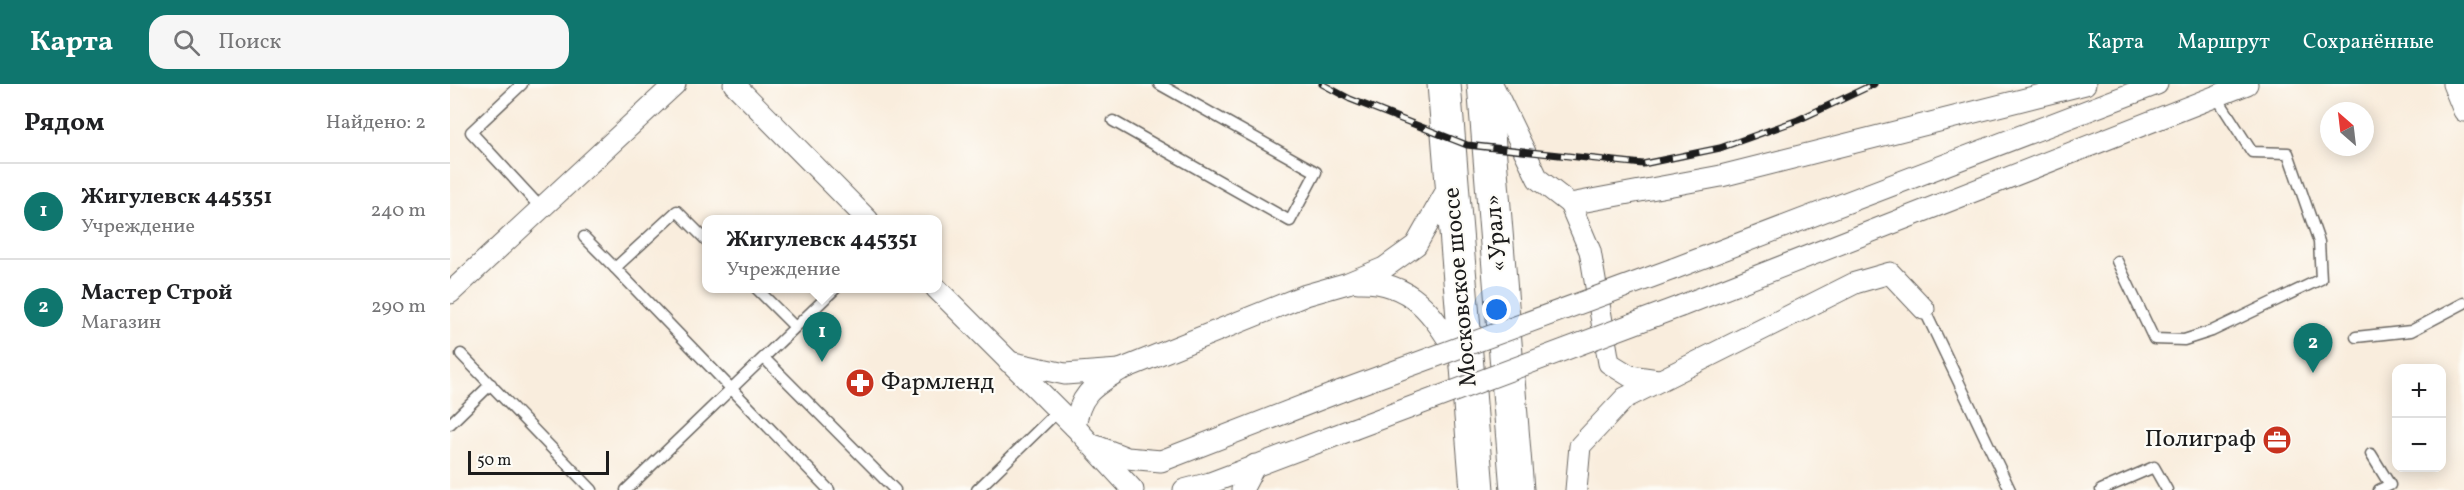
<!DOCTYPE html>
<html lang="ru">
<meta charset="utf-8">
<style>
:root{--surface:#fff;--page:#f6f6f6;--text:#202124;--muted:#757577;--line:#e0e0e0;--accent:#0f766e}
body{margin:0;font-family:Vollkorn,serif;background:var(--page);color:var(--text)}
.controls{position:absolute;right:18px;bottom:18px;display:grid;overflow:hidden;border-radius:12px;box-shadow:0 3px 15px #0003}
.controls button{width:54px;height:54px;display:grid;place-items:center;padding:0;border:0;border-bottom:2px solid var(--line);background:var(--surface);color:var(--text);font:30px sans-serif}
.compass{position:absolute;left:1870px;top:18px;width:54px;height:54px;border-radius:50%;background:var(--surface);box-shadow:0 3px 15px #0003;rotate:332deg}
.scale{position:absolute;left:18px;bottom:15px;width:141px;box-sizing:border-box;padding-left:6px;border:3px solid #1c1c1c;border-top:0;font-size:16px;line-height:21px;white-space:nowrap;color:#1c1c1c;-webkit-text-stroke:4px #fdfcf7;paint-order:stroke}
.you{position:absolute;left:1047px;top:226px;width:21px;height:21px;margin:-15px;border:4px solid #fff;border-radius:50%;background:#1a73e8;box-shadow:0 0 0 9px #1a73e833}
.badge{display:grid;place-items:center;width:39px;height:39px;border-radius:50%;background:var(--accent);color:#fff;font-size:20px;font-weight:700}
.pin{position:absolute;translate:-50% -50px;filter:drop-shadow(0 2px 3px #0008)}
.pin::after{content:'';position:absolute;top:32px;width:21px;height:18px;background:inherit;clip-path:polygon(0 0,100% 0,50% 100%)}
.popup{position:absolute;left:252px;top:131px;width:240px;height:78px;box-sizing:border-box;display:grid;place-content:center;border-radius:12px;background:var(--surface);filter:drop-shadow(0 2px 4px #0005);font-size:20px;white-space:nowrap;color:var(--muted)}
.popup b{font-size:22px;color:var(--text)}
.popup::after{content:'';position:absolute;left:50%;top:100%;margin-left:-12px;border:12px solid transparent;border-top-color:var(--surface)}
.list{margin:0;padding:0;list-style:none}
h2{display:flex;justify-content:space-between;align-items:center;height:78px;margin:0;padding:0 24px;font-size:26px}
h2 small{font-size:20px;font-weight:400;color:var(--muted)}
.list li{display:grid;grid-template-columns:39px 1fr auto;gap:18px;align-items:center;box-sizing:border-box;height:96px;padding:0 24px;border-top:2px solid var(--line)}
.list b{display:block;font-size:22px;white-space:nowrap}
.list p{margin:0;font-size:20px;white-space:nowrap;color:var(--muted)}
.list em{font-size:20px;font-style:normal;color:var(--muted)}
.icon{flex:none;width:33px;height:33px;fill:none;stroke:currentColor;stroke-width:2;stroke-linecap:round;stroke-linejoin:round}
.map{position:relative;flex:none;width:2014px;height:406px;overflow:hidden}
header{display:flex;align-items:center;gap:36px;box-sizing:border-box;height:84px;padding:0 30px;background:var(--accent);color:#fff}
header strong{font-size:28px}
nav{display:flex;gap:33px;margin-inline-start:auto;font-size:21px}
.search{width:420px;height:54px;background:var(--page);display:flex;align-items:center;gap:15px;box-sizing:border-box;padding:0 21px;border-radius:18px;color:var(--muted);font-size:22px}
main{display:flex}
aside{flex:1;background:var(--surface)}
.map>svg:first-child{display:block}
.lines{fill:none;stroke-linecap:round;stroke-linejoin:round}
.lane-casing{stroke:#696560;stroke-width:13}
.street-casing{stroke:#696560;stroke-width:23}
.highway-casing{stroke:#696560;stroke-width:35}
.lane{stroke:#fff;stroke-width:10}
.street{stroke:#fff;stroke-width:21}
.highway{stroke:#fff;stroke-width:33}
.rail-casing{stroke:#1c1c1c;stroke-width:7}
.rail{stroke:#fdfcf7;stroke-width:4.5;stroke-dasharray:14;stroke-linecap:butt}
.street-bridge-casing{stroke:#696560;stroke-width:23;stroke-linecap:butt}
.street-bridge{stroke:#fff;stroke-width:21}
.labels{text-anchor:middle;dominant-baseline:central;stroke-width:4.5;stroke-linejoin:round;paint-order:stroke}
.street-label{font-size:24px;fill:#1c1c1c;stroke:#fdfcf7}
.poi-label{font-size:24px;fill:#1c1c1c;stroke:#fdfcf7;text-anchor:start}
</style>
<header>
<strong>Карта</strong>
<div class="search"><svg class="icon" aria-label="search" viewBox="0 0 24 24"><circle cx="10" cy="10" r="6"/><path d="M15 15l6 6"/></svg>Поиск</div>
<nav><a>Карта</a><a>Маршрут</a><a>Сохранённые</a></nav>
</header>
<main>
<aside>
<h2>Рядом<small>Найдено: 2</small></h2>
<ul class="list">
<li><span class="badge">1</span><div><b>Жигулевск 445351</b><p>Учреждение</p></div><em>240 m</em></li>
<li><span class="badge">2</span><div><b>Мастер Строй</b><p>Магазин</p></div><em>290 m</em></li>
</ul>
</aside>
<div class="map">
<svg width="2014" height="406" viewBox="0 0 2014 406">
<rect width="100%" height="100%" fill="#fdfcf7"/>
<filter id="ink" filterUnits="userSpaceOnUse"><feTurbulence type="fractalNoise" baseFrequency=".0167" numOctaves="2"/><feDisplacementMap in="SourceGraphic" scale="12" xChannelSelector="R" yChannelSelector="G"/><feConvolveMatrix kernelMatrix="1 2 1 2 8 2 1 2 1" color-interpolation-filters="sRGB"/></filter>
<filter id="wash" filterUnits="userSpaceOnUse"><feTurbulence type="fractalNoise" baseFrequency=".008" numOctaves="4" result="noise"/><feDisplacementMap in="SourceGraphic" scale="24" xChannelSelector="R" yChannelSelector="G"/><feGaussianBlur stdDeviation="1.35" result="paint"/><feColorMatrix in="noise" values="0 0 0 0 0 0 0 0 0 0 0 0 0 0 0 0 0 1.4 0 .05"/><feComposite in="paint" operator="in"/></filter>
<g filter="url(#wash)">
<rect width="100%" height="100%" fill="#f9eddd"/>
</g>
<g filter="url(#ink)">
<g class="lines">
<g class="lane-casing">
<g id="lane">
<polyline points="72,0 21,48 91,124"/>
<polyline points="663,37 840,137 866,88 709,0"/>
<polyline points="134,153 165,184"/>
<polyline points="256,156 227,127 165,184 379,406"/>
<polyline points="1667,177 1704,255 1734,256 1762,247 1871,195 1869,158 1838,69 1802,68 1766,12"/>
<polyline points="306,204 345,243"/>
<polyline points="1474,225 1560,406"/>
<polyline points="1906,253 1961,247 2014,219"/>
<polyline points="11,270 142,406"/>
<polyline points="314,274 445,406"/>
<polyline points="0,340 41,300"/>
<polyline points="1921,370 1940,401 1929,406"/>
<polyline points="176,406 386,204"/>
<polyline points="527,406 609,326"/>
<polyline points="1651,406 1704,383 1717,406"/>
</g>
</g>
<g class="street-casing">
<g id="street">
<polyline points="284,0 418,136"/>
<polyline points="1042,0 1088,95 1120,120 1271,92 1635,0"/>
<polyline points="2003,0 2014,27"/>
<polyline points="1120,120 1140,167 1159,279 1180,292 1208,296"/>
<polyline points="1223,185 1707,0"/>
<path d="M 908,198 C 966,196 986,236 1013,279"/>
<polyline points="486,204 625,343 683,406"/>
<polyline points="0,209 225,0"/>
<polyline points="1231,222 1797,0"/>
<polyline points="559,278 615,290 669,286"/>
<path d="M 625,343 C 630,309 643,303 670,286 L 856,211 L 898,199 L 934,184 L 966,161 L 1001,99"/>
<polyline points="646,362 677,374 711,377 891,307"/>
<polyline points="734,406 760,399 903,345"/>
<polyline points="792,406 805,381"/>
<polyline points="1126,406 1130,362 1175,314 1405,199 1440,189 1474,225"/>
</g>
</g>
<g class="highway-casing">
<g id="highway">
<polyline points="994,0 1027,406"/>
<polyline points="1034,0 1067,406"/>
</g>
</g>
<use href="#lane" class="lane"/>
<use href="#street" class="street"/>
<use href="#highway" class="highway"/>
<g class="rail-casing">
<polyline id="rail" points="872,0 900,15 1017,61 1193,80 1270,64 1348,36 1424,0"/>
</g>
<use href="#rail" class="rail"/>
<g class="street-bridge-casing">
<g id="street-bridge">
<polyline points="891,307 1223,185"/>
<polyline points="903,345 1231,222"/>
</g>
</g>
<use href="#street-bridge" class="street-bridge"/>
</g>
</g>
<defs>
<g id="pharmacy-disc" transform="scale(1.5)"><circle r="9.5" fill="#c8321e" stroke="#fdfcf7"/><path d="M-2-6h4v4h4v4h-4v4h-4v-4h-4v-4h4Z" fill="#fff"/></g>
<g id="office-disc" transform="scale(1.5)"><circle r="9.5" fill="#c8321e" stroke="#fdfcf7"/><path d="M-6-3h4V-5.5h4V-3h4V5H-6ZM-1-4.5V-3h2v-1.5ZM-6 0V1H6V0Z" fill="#fff"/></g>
</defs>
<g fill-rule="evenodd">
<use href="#pharmacy-disc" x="410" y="299"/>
<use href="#office-disc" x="1827" y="356"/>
</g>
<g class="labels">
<g class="street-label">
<text transform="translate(1047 149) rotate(-95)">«Урал»</text>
<text transform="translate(1011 203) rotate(-95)">Московское шоссе</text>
</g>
<g class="poi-label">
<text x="431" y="299">Фармленд</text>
<text x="1806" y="356" text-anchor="end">Полиграф</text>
</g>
</g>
</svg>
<div class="controls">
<button>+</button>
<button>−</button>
</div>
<svg class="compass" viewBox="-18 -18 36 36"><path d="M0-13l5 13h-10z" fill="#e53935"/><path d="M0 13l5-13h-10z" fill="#757577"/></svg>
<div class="scale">50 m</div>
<div class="you"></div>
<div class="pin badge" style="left:372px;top:278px">1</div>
<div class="popup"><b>Жигулевск 445351</b>Учреждение</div>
<div class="pin badge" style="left:1863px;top:289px">2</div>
</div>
</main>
